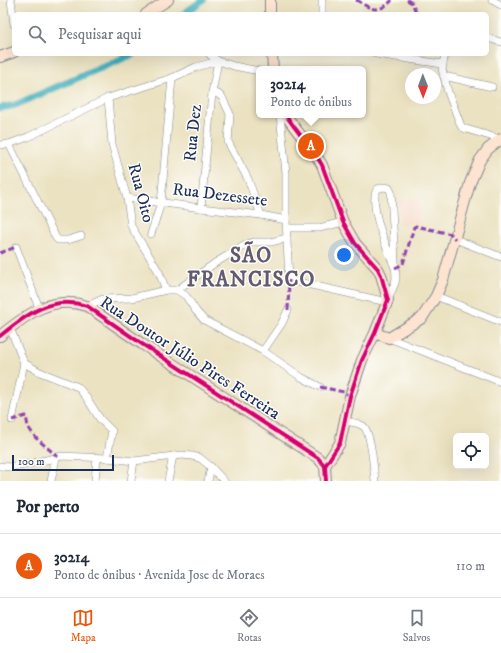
<!DOCTYPE html>
<html lang="pt">
<meta charset="utf-8">
<style>
:root{--surface:#fff;--page:#f6f6f7;--text:#1f2937;--muted:#747a83;--line:#e0e1e3;--accent:#ea580c}
body{margin:0;font-family:"IM FELL DW Pica",serif;background:var(--page);color:var(--text)}
.controls{position:absolute;right:12px;bottom:12px;display:grid;overflow:hidden;border-radius:6px;box-shadow:0 4px 16px #0002}
.controls button{width:36px;height:36px;display:grid;place-items:center;padding:0;border:0;border-bottom:1px solid var(--line);background:var(--surface);color:var(--text);font:20px sans-serif}
.compass{position:absolute;left:405px;top:68px;width:36px;height:36px;border-radius:50%;background:var(--surface);box-shadow:0 4px 16px #0002;rotate:179deg}
.scale{position:absolute;left:12px;bottom:10px;width:102px;box-sizing:border-box;padding-left:4px;border:2px solid #1b2f5e;border-top:0;font-size:11px;line-height:14px;white-space:nowrap;color:#1b2f5e;-webkit-text-stroke:3px #fdfcf7;paint-order:stroke}
.you{position:absolute;left:344px;top:255px;width:14px;height:14px;margin:-10px;border:3px solid #fff;border-radius:50%;background:#1a73e8;box-shadow:0 0 0 6px #1a73e833}
.badge{display:grid;place-items:center;width:26px;height:26px;border-radius:50%;background:var(--accent);color:#fff;font-size:13px;font-weight:700}
.pin{position:absolute;translate:-50% -50%;border:2px solid #fff;box-shadow:0 1px 4px #0006}
.popup{position:absolute;left:256px;top:66px;width:110px;height:52px;box-sizing:border-box;display:grid;place-content:center;border-radius:6px;background:var(--surface);filter:drop-shadow(0 1px 3px #0005);font-size:13px;white-space:nowrap;color:var(--muted)}
.popup b{font-size:15px;color:var(--text)}
.popup::after{content:'';position:absolute;left:50%;top:100%;margin-left:-8px;border:8px solid transparent;border-top-color:var(--surface)}
.list{margin:0;padding:0;list-style:none}
h2{display:flex;justify-content:space-between;align-items:center;height:52px;margin:0;padding:0 16px;font-size:17px}
h2 small{font-size:13px;font-weight:400;color:var(--muted)}
.list li{display:grid;grid-template-columns:26px 1fr auto;gap:12px;align-items:center;box-sizing:border-box;height:64px;padding:0 16px;border-top:1px solid var(--line)}
.list b{display:block;font-size:15px;white-space:nowrap}
.list p{margin:0;font-size:13px;white-space:nowrap;color:var(--muted)}
.list em{font-size:13px;font-style:normal;color:var(--muted)}
.icon{flex:none;width:22px;height:22px;fill:none;stroke:currentColor;stroke-width:2;stroke-linecap:round;stroke-linejoin:round}
.map{position:relative;flex:none;width:501px;height:481px;overflow:hidden}
.search{position:absolute;background:var(--surface);box-shadow:0 4px 16px #0002;left:12px;right:12px;top:12px;height:44px;display:flex;align-items:center;gap:10px;box-sizing:border-box;padding:0 14px;border-radius:6px;color:var(--muted);font-size:15px}
.sheet{height:116px;background:var(--surface)}
nav{display:flex;justify-content:space-around;align-items:center;box-sizing:border-box;height:56px;border-top:1px solid var(--line);background:var(--surface);font-size:11px;color:var(--muted)}
nav a{display:grid;justify-items:center;gap:2px}
nav .on{color:var(--accent)}
.map>svg:first-child{display:block}
.built{fill:#f6d2c3}
.lines{fill:none;stroke-linecap:round;stroke-linejoin:round}
.canal{stroke:#40aebd;stroke-width:7}
.street-casing{stroke:#838890;stroke-width:8}
.secondary-casing{stroke:#838890;stroke-width:12}
.street{stroke:#fff;stroke-width:7}
.secondary{stroke:#fde4d1;stroke-width:10}
.quiet{stroke:#8e44ad;stroke-width:3;stroke-dasharray:6 3;stroke-linecap:butt}
.cycleway-casing{stroke:#fdfcf7;stroke-width:6}
.cycleway{stroke:#d6006c;stroke-width:4}
.labels{text-anchor:middle;dominant-baseline:central;stroke-width:3;stroke-linejoin:round;paint-order:stroke}
.street-label{font-size:17px;fill:#1b2f5e;stroke:#fdfcf7}
.district-label{font-size:21px;font-weight:bold;letter-spacing:1px;fill:#625a73;stroke:#fdfcf7}
</style>
<div class="map">
<svg width="501" height="481" viewBox="0 0 501 481">
<rect width="100%" height="100%" fill="#fdfcf7"/>
<filter id="ink" filterUnits="userSpaceOnUse"><feTurbulence type="fractalNoise" baseFrequency=".025" numOctaves="2"/><feDisplacementMap in="SourceGraphic" scale="8" xChannelSelector="R" yChannelSelector="G"/><feConvolveMatrix kernelMatrix="1 2 1 2 8 2 1 2 1" color-interpolation-filters="sRGB"/></filter>
<filter id="wash" filterUnits="userSpaceOnUse"><feTurbulence type="fractalNoise" baseFrequency=".012" numOctaves="4" result="noise"/><feDisplacementMap in="SourceGraphic" scale="16" xChannelSelector="R" yChannelSelector="G"/><feGaussianBlur stdDeviation="0.9" result="paint"/><feColorMatrix in="noise" values="0 0 0 0 0 0 0 0 0 0 0 0 0 0 0 0 0 1.4 0 .05"/><feComposite in="paint" operator="in"/></filter>
<g filter="url(#wash)">
<rect width="100%" height="100%" fill="#ebe2c1"/>
<polygon class="built" points="418,199 420,223 400,224 398,200"/>
<g class="lines">
<g class="canal">
<polyline points="183,14 203,0"/>
<polyline points="0,108 15,105 133,54"/>
</g>
</g>
</g>
<g filter="url(#ink)">
<g class="lines">
<g class="street-casing">
<g id="street">
<polyline points="11,0 14,24"/>
<polyline points="322,0 322,14"/>
<polyline points="492,0 501,5"/>
<polyline points="487,38 501,42"/>
<polyline points="376,54 442,64"/>
<polyline points="445,54 442,69 448,92 461,126 463,128 500,139"/>
<polyline points="444,76 492,87"/>
<polyline points="212,93 218,94 222,97 230,114 228,142 248,179 261,215"/>
<polyline points="108,98 112,144 127,198 131,226 159,272 166,290"/>
<polyline points="280,115 286,173 286,220 289,280 387,302"/>
<polyline points="9,144 56,238 58,240 68,240 81,236"/>
<polyline points="0,145 9,144 28,137 108,98 172,78 196,67 218,61 234,66 259,71"/>
<polyline points="127,198 201,208 261,215 286,220"/>
<polyline points="201,208 212,93 218,61 209,54"/>
<polyline points="287,228 319,228 343,222"/>
<polyline points="151,234 161,203 172,78"/>
<polyline points="455,239 501,257"/>
<polyline points="16,247 39,308"/>
<polyline points="177,290 215,263 247,244 254,242 271,242 287,238"/>
<polyline points="436,296 501,322"/>
<path d="M 388,300 L 395,283 L 396,278 L 391,192 L 389,188 L 384,187 L 377,189 C 368,206 388,251 395,268"/>
<polyline points="87,306 103,299 132,298 166,290 177,290 186,296 196,311 204,320 263,351 301,377 320,387"/>
<polyline points="10,328 24,363 12,420"/>
<polyline points="389,338 501,382"/>
<polyline points="263,351 282,323 288,310"/>
<polyline points="24,363 40,372 78,387 86,397 100,419 112,431 107,458"/>
<path d="M 345,421 C 350,422 359,423 363,426 C 371,431 374,471 375,481"/>
<path d="M 0,466 C 19,469 37,461 56,458"/>
<polyline points="51,481 56,458 61,456 107,458 134,461 182,455 192,456 200,458 211,467 224,481"/>
<polyline points="95,481 97,458"/>
<polyline points="131,481 134,461"/>
<polyline points="168,481 173,456"/>
<polyline points="208,481 211,467"/>
</g>
</g>
<g class="secondary-casing">
<g id="secondary">
<polyline points="270,0 270,14"/>
<polyline points="146,14 168,0"/>
<polyline points="272,54 273,69"/>
<polyline points="0,57 14,52"/>
<path d="M 286,115 C 297,133 312,147 322,165 L 343,222 L 355,243 L 378,269 L 381,275 L 388,300 L 375,333 L 362,360 L 350,396 L 340,443 L 325,466"/>
<polyline points="375,333 389,338 422,318 436,296 443,280 470,183 480,160 488,149 501,139"/>
<path d="M 0,336 C 27,314 51,295 87,306 L 142,344 L 318,458 L 325,466 L 326,481"/>
</g>
</g>
<use href="#street" class="street"/>
<use href="#secondary" class="secondary"/>
<g class="quiet">
<path d="M 356,0 C 361,2 366,7 371,8 C 379,11 387,6 392,0"/>
<polyline points="407,0 412,3 417,14"/>
<polyline points="0,253 16,247"/>
<polyline points="395,268 403,264 414,227 416,226 451,234 455,239"/>
<polyline points="288,310 289,280"/>
<polyline points="320,387 344,392 350,396"/>
<polyline points="12,420 26,416 28,427 36,438 58,457"/>
</g>
<g class="cycleway-casing">
<g id="cycleway">
<path d="M 286,115 C 297,133 312,147 322,165 L 343,222 L 355,243 L 378,269 L 381,275 L 388,300 L 375,333 L 362,360 L 350,396 L 340,443 L 325,466"/>
<path d="M 0,336 C 27,314 51,295 87,306 L 142,344 L 318,458 L 325,466 L 326,481"/>
</g>
</g>
<use href="#cycleway" class="cycleway"/>
</g>
</g>
<g class="labels">
<g class="street-label">
<text transform="translate(193 133) rotate(-84)">Rua Dez</text>
<text transform="translate(141 193) rotate(75)">Rua Oito</text>
<text transform="translate(220 195) rotate(7)">Rua Dezessete</text>
<text transform="translate(190 358) rotate(33)">Rua Doutor Júlio Pires Ferreira</text>
</g>
<g class="district-label">
<text x="251" y="256">SÃO<tspan x="251" dy="24">FRANCISCO</tspan></text>
</g>
</g>
</svg>
<div class="controls">
<button><svg class="icon" aria-label="locate" viewBox="0 0 24 24"><circle cx="12" cy="12" r="6"/><path d="M12 2v4M12 18v4M2 12h4M18 12h4"/></svg></button>
</div>
<svg class="compass" viewBox="-18 -18 36 36"><path d="M0-13l5 13h-10z" fill="#e53935"/><path d="M0 13l5-13h-10z" fill="#747a83"/></svg>
<div class="scale">100 m</div>
<div class="you"></div>
<div class="pin badge" style="left:311px;top:146px">A</div>
<div class="popup"><b>30214</b>Ponto de ônibus</div>
<div class="search"><svg class="icon" aria-label="search" viewBox="0 0 24 24"><circle cx="10" cy="10" r="6"/><path d="M15 15l6 6"/></svg>Pesquisar aqui</div>
</div>
<section class="sheet">
<h2>Por perto<small></small></h2>
<ul class="list">
<li><span class="badge">A</span><div><b>30214</b><p>Ponto de ônibus · Avenida Jose de Moraes</p></div><em>110 m</em></li>
</ul>
</section>
<nav>
<a class="on"><svg class="icon" aria-label="map" viewBox="0 0 24 24"><path d="M3 6l6-2 6 2 6-2v14l-6 2-6-2-6 2zM9 4v14M15 6v14"/></svg>Mapa</a>
<a><svg class="icon" aria-label="directions" viewBox="0 0 24 24"><path d="M12 3l9 9-9 9-9-9zM9 14v-3h6M13 9l2 2-2 2"/></svg>Rotas</a>
<a><svg class="icon" aria-label="saved" viewBox="0 0 24 24"><path d="M7 4h10v16l-5-4-5 4z"/></svg>Salvos</a>
</nav>
